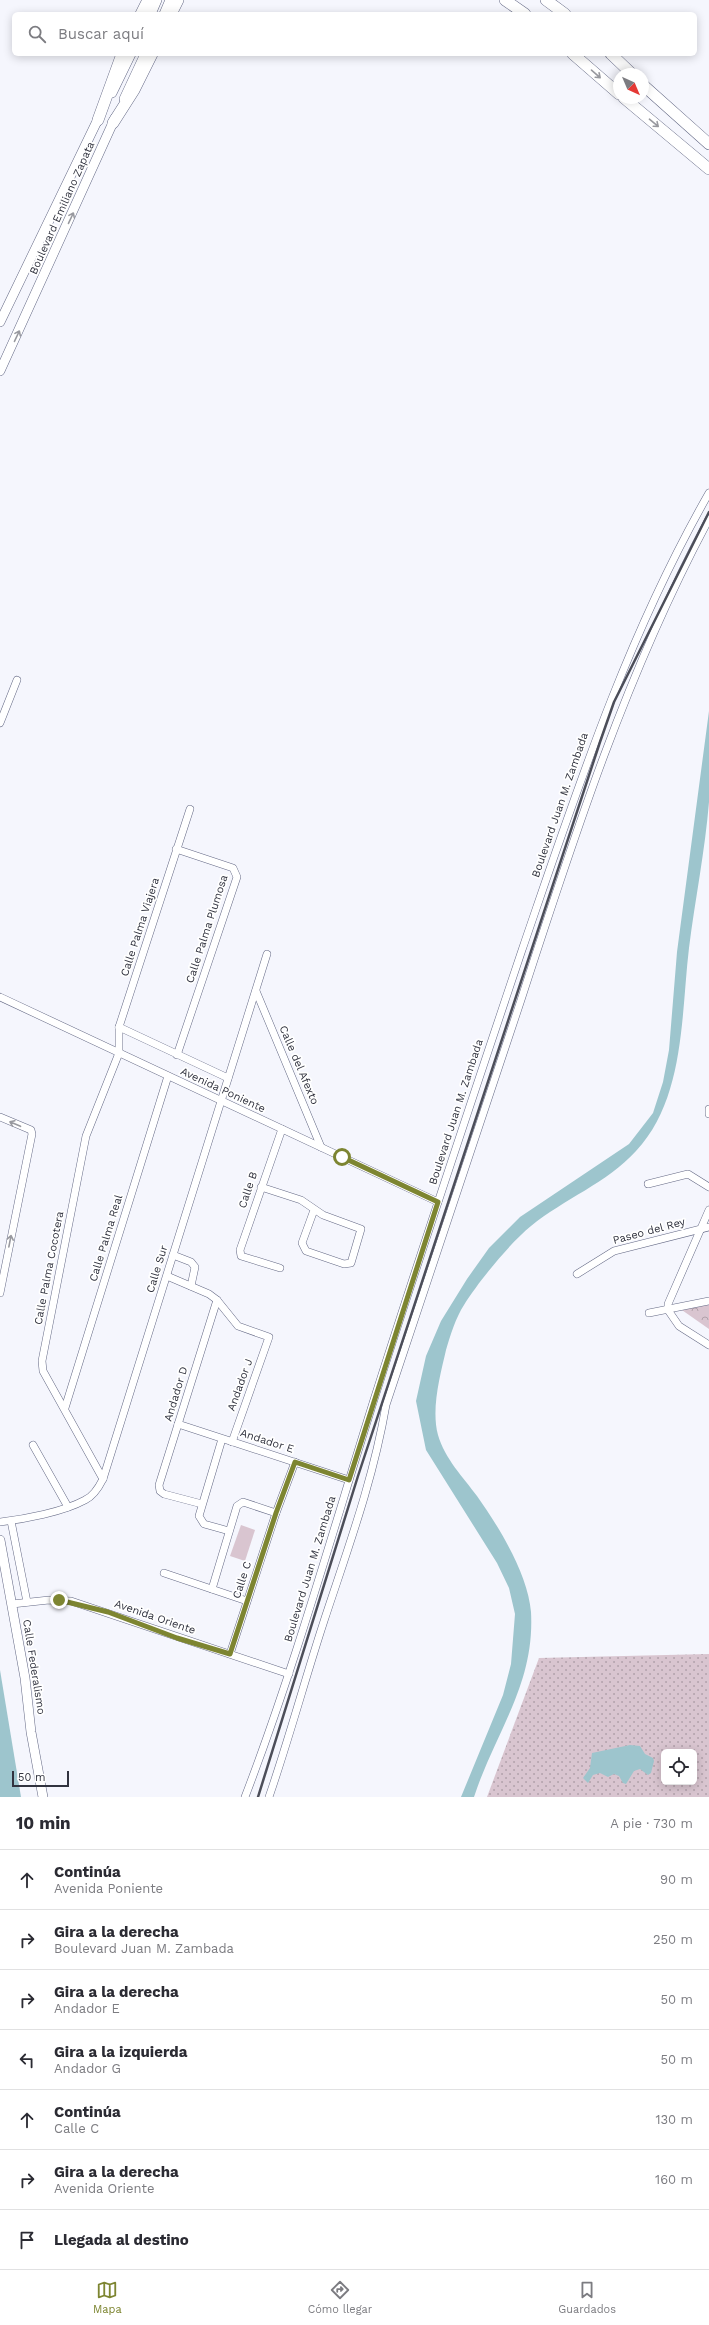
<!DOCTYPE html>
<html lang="es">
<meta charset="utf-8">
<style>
:root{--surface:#fff;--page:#f2f2f3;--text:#2b2b33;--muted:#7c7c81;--line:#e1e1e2;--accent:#7d8531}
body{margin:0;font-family:"Work Sans",sans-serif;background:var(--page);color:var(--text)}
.controls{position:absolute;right:12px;bottom:12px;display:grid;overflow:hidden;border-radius:6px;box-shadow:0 2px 10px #0003}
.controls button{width:36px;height:36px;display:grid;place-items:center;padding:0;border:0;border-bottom:1px solid var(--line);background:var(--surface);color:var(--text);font:20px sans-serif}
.compass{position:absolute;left:613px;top:68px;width:36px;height:36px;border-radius:50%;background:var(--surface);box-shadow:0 2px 10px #0003;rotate:136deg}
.scale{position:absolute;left:12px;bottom:10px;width:57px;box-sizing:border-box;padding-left:4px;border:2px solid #31333f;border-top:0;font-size:11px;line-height:14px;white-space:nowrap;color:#31333f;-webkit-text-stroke:3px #fff;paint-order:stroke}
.stop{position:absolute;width:12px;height:12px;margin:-9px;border:3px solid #7d8531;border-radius:50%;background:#fff}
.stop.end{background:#7d8531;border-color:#fff;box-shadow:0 1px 4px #0008}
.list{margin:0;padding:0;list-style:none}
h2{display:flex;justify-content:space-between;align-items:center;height:52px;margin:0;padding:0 16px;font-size:17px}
h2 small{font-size:13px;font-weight:400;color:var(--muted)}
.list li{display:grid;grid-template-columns:26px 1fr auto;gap:12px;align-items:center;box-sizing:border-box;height:60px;padding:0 16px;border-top:1px solid var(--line)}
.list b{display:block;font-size:15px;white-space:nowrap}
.list p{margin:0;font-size:13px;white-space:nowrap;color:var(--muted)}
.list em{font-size:13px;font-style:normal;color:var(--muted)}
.icon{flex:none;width:22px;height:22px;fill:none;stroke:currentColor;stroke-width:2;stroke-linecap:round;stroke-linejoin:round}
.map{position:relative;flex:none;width:709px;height:1797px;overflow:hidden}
.search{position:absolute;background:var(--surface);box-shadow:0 2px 10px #0003;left:12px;right:12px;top:12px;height:44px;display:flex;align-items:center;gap:10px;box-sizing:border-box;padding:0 14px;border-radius:6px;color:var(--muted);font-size:15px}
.sheet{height:472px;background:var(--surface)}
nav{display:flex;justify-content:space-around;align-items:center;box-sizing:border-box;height:56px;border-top:1px solid var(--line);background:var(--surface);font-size:11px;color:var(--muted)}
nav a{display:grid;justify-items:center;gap:2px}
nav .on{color:var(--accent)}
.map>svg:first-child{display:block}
.grass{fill:url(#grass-dots);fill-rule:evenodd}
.forest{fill:url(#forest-crowns)}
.pitch{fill:#d9c5d0}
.water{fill:#9dc5cd}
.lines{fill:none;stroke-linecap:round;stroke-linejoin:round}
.minor-casing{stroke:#646985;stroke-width:8}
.major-casing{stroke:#646985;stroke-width:10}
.highway-casing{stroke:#646985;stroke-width:12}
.minor{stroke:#fff;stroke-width:7}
.major{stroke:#fff;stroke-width:9}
.highway{stroke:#fff;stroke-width:11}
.rail{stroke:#4c4e59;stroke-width:2.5}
.oneway{stroke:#98999f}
.route{stroke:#7d8531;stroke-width:5}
.labels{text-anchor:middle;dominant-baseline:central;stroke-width:3.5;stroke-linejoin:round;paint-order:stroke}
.street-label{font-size:11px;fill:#31333f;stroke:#fff}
</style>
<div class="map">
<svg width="709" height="1797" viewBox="0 0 709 1797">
<defs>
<pattern id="grass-dots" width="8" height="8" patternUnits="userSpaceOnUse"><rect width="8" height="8" fill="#d9c5d0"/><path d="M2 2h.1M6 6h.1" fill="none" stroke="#b1a1aa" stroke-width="1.8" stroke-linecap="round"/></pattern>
<pattern id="forest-crowns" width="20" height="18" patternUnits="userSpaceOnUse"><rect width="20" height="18" fill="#d9c5d0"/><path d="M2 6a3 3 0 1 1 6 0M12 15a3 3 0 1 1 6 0" fill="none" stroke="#b1a1aa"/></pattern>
</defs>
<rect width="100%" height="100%" fill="#f5f6fd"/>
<path class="grass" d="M 709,1654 L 709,1797 L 487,1797 L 539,1658 ZM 664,1752 L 694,1752 L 694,1782 L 664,1782 Z"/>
<polygon class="forest" points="709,1302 709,1329 679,1308"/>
<polygon class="pitch" points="241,1525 255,1530 245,1561 230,1556"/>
<g class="water">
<path d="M 709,711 C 709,741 709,772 709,802 C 705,851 695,900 689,948 C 681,1015 685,1099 636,1151 C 607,1183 564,1199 531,1226 C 510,1243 479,1281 464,1305 C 456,1317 450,1336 446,1350 C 440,1376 431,1409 438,1435 C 445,1459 463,1477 477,1496 C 499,1527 528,1574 531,1612 C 535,1685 495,1732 474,1797 L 461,1797 L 503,1695 L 511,1664 L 515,1614 L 509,1588 L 497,1563 L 426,1450 L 416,1401 L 426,1356 L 441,1321 L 467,1279 L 489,1248 L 520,1217 L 629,1144 L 653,1113 L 663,1082 L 669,1050 L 677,952 Z"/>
<polygon points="0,1670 21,1797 0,1797"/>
<polygon points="630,1745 640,1746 645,1754 653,1758 654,1761 651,1773 648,1775 640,1769 634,1771 626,1784 623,1783 619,1776 614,1774 608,1777 600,1773 593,1775 588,1783 583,1778 590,1768 592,1753"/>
</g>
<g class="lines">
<g class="minor-casing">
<g id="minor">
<polyline points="0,723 17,680"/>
<polyline points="176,849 233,868 237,877 177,1055"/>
<polyline points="256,991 321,1147"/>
<polyline points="0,997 438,1202"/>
<polyline points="119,1027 228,1078"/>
<polyline points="709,1109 709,1114"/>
<polyline points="0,1117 31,1130 32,1134 0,1293"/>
<polyline points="648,1184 688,1174 709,1187"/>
<polyline points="261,1187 301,1200 323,1215 361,1229 351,1263 344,1264 306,1251 302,1243 314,1210"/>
<polyline points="709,1210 668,1304 668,1310 679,1326 709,1345"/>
<polyline points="173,1255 191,1262 195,1267 191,1286"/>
<polyline points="280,1268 241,1256 240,1250 282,1129"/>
<polyline points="577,1274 614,1251 709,1227"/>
<polyline points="167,1276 209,1294 217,1300 238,1326 269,1337 232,1442"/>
<polyline points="649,1313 709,1301"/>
<polyline points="65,1408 168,1076"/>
<polyline points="178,1424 349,1480"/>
<polyline points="222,1439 199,1516 204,1524 229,1531"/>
<polyline points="33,1445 68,1507"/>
<polyline points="103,1479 43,1371 42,1361 86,1136 119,1053 119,1027 190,809"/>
<polyline points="202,1504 164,1494 160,1491 159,1485 217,1300"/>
<polyline points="11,1521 27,1602"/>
<path d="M 0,1522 C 25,1519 63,1512 85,1500 C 94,1496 99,1487 103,1479 L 267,954"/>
<polyline points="164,1573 247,1601"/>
<polyline points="212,1589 237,1506 243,1502 276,1513"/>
<polyline points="12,1604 49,1600 71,1601 289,1674"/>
<polyline points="230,1654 276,1513 295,1462"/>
<path d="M 245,1797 C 294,1669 331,1537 372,1406 C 420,1254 471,1102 522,950 C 576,793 626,638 709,493"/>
<path d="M 269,1797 C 289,1739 305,1679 324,1621 C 348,1548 373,1481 386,1405 C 431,1270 476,1135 521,1000 C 574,836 627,672 709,519"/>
</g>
</g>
<g class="major-casing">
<g id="major">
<polyline points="151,14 157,0"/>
<polyline points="164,14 170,0"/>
<polyline points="112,93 131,54"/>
<polyline points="124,99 145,54"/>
<polyline points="0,322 100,115"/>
<polyline points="0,371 115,118"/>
<polyline points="0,1540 25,1678 31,1732 43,1797"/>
</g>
</g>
<g class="highway-casing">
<g id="highway">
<polyline points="505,0 525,14"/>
<polyline points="546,0 565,14"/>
<polyline points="141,14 148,0"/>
<polyline points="171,14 178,0"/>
<polyline points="573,54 619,94"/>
<polyline points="611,54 632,74"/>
<polyline points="643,85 709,144"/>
<polyline points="624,98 709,169"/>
<polyline points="98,120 122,54"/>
<polyline points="113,123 134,90 152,54"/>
</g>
</g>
<use href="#minor" class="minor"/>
<use href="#major" class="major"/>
<use href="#highway" class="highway"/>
<polyline class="rail" points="258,1797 358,1476 600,742 614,702 709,512"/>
</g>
<defs><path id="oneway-shaft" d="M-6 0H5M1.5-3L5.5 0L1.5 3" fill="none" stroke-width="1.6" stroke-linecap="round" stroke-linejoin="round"/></defs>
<g class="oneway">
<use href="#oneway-shaft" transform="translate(596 74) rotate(41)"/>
<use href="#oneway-shaft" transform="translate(654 123) rotate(40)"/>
<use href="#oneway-shaft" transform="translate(71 218) rotate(-65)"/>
<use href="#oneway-shaft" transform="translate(17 336) rotate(-65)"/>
<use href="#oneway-shaft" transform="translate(15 1124) rotate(-157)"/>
<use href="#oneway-shaft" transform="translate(10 1241) rotate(-79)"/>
</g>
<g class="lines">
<polyline class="route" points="59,1600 108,1612 177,1638 230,1654 276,1513 295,1462 349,1480 438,1202 342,1157"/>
</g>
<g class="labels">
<g class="street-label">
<text transform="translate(62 208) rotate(-66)">Boulevard Emiliano Zapata</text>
<text transform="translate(560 805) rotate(-71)">Boulevard Juan M. Zambada</text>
<text transform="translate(140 927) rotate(-72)">Calle Palma Viajera</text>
<text transform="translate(207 929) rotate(-72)">Calle Palma Plumosa</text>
<text transform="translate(299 1065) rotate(67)">Calle del Afexto</text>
<text transform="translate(223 1090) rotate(25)">Avenida Poniente</text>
<text transform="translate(456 1112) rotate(-72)">Boulevard Juan M. Zambada</text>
<text transform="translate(248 1190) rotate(-71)">Calle B</text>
<text transform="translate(649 1231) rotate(-15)">Paseo del Rey</text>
<text transform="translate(106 1238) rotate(-73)">Calle Palma Real</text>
<text transform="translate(49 1268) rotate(-79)">Calle Palma Cocotera</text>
<text transform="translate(157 1269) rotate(-73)">Calle Sur</text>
<text transform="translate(240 1385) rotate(-70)">Andador J</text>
<text transform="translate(176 1394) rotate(-73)">Andador D</text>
<text transform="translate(267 1441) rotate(18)">Andador E</text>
<text transform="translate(310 1569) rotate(-73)">Boulevard Juan M. Zambada</text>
<text transform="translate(242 1580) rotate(-72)">Calle C</text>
<text transform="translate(155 1617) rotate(19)">Avenida Oriente</text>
<text transform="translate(34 1667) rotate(81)">Calle Federalismo</text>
</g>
</g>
</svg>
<div class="controls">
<button><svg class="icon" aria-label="locate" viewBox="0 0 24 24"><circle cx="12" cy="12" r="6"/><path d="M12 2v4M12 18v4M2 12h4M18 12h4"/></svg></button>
</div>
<svg class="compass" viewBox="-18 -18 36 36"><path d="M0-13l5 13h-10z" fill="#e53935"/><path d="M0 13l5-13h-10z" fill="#7c7c81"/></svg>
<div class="scale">50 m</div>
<div class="stop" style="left:342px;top:1157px"></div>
<div class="stop end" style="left:59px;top:1600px"></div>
<div class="search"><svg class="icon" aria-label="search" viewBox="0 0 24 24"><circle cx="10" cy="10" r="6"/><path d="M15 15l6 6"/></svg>Buscar aquí</div>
</div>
<section class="sheet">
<h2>10 min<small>A pie · 730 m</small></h2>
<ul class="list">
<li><svg class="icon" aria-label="ahead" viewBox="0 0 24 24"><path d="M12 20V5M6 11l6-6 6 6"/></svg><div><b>Continúa</b><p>Avenida Poniente</p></div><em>90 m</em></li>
<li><svg class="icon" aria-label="right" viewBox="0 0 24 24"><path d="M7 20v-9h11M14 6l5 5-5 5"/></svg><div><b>Gira a la derecha</b><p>Boulevard Juan M. Zambada</p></div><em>250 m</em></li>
<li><svg class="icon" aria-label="right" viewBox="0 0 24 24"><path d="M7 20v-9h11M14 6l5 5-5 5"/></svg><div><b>Gira a la derecha</b><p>Andador E</p></div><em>50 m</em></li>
<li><svg class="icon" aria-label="left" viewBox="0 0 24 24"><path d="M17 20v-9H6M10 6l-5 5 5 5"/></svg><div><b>Gira a la izquierda</b><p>Andador G</p></div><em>50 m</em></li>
<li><svg class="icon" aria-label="ahead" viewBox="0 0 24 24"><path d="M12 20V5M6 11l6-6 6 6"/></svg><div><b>Continúa</b><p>Calle C</p></div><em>130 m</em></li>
<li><svg class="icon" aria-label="right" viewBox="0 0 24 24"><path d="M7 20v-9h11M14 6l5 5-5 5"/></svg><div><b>Gira a la derecha</b><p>Avenida Oriente</p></div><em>160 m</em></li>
<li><svg class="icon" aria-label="arrive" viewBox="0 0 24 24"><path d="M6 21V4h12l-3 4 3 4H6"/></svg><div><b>Llegada al destino</b></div></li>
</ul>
</section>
<nav>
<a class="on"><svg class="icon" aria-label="map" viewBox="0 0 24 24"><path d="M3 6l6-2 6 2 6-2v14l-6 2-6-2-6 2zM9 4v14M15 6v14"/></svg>Mapa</a>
<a><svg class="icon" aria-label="directions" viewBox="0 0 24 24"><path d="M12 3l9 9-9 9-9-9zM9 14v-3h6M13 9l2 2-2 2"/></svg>Cómo llegar</a>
<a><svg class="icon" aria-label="saved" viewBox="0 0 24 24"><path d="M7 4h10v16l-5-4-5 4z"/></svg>Guardados</a>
</nav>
